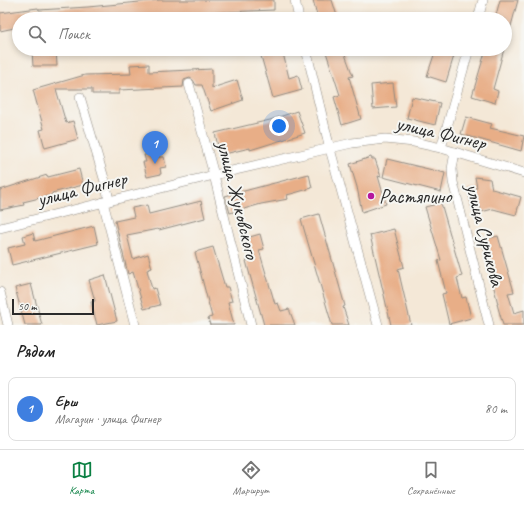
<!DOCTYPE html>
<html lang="ru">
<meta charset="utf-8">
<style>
:root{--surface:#fff;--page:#f6f6f6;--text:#222;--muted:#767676;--line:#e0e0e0;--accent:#0b8043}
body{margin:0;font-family:Caveat,sans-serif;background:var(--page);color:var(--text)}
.scale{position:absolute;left:12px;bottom:10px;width:82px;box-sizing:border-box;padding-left:4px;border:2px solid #2b2b2b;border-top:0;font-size:11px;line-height:14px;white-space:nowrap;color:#2b2b2b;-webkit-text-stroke:3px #f6f6f2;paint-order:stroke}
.you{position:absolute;left:279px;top:126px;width:14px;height:14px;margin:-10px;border:3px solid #fff;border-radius:50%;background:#1a73e8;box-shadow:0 0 0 6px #1a73e833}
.badge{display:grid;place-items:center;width:26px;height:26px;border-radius:50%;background:var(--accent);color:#fff;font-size:13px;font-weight:700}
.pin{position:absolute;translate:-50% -33px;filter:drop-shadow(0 1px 2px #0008)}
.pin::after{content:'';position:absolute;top:21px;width:14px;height:12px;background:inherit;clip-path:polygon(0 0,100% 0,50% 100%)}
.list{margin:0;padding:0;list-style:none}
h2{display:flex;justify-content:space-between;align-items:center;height:52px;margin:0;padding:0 16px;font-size:17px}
h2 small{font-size:13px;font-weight:400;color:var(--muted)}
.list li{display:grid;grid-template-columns:26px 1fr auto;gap:12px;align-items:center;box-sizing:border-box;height:64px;margin:0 8px 8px;padding:0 8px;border:1px solid var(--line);border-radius:8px}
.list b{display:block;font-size:15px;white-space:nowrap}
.list p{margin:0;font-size:13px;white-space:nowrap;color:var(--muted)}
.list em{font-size:13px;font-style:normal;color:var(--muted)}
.icon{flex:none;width:22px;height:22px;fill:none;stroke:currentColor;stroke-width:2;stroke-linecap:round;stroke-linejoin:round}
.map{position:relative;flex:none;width:524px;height:325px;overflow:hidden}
.search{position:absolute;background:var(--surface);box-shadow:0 2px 6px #0003;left:12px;right:12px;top:12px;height:44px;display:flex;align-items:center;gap:10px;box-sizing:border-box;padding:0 14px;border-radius:22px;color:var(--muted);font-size:15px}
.sheet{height:124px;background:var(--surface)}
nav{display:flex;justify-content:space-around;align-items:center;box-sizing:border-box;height:56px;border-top:1px solid var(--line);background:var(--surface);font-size:11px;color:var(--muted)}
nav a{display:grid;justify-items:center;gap:2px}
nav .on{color:var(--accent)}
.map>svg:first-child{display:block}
.building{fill:#e8ae87}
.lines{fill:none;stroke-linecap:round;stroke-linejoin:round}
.minor-casing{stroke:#908a81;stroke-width:10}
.minor{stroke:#fff;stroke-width:9}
.poi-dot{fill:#b5179e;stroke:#f6f6f2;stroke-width:1.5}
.labels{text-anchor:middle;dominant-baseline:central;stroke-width:4;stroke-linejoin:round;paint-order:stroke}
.street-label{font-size:20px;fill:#2b2b2b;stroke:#f6f6f2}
.poi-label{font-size:20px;fill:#2b2b2b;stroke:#f6f6f2;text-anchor:start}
</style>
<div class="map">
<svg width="524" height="325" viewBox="0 0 524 325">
<rect width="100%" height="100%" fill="#f6f6f2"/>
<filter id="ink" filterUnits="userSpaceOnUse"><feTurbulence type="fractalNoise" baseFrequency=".025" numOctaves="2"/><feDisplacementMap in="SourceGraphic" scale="8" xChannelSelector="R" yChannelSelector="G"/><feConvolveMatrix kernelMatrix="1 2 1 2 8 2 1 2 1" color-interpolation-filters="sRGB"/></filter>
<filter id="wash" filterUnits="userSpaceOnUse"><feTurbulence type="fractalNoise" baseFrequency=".012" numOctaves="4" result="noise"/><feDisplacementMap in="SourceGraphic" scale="16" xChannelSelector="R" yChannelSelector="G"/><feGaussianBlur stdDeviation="0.9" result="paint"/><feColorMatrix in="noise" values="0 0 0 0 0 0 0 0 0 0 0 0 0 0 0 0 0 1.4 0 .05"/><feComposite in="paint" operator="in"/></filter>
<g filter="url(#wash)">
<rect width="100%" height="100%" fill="#f4e8d7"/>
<g id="blocks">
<g class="building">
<polygon points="160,0 274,0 274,10 201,13 201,16 180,19 19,19 19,27 0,31 0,13 38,8 39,10 88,7"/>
<polygon points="313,0 332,0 337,16 318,19"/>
<polygon points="500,0 518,0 508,37 505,37 505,19 495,19"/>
<polygon points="32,49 56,49 57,66 33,66"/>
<polygon points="259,49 282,49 289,78 298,75 302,90 273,98"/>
<polygon points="325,49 343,49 353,76 349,77 361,119 342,125 334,97 340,95"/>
<polygon points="436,49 456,49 446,82 427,76"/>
<polygon points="486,49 504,49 493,89 498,91 495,103 472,96"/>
<polygon points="149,64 149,72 212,69 212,88 237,80 243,100 211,111 202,85 196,85 193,80 190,78 184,80 183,87 119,90 119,94 92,94 92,89 56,89 66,123 73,121 78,139 45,148 40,130 44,129 33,90 85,75 131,74 130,65"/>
<polygon points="393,83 396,107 373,109 371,85"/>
<polygon points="412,97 440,103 435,125 407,118"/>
<polygon points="297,111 305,133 250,150 250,148 220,155 215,133 270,120"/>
<polygon points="466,117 492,124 490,128 524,136 521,151 461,134"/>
<polygon points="157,153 158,157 164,157 166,167 160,168 161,174 147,177 143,162 146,162 144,155"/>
<polygon points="371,157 372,159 375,159 381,177 378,176 386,204 362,212 357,187 350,164"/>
<polygon points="387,159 445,173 441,192 383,177"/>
<polygon points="79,169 83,185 52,193 52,195 23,202 24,205 0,210 0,190 47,175 48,177"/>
<polygon points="309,174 312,188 287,195 288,199 261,204 230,213 225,196"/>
<polygon points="475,177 490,179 492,189 521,197 516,215 493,209 481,212 480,207 472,209 468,189 477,188"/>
<polygon points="201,201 205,218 159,230 158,229 127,235 133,259 148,254 152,268 147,270 152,289 155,288 160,305 144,309 133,272 128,274 115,221 134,217 132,208 147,205 149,214"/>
<polygon points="441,203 462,276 457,278 462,298 466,297 471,318 449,324 442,294 446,293 438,261 441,260 425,207"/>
<polygon points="319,214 345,306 343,307 349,325 332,325 301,219"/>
<polygon points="94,226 98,244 12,265 8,248 25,244 23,236 33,233 35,241"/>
<polygon points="394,229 404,267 398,269 411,325 391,325 370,235"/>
<polygon points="260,234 264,249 259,250 275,304 278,303 281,311 289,309 295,325 264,325 246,261 251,259 243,247 243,239"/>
<polygon points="498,236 514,292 508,293 514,313 524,310 524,325 503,325 497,304 498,304 482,240"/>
<polygon points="213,247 225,287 228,287 232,301 228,302 234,325 210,325 208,318 212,317 195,252"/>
<polygon points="105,275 117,321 97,325 91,302 95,301 89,280"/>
<polygon points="31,284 42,325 25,325 15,288"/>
</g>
</g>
</g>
<g filter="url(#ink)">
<use href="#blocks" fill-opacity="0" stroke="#908a81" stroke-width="1"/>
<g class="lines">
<g class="minor-casing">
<g id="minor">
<polyline points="295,0 299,19"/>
<polyline points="478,19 483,0"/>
<polyline points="306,49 330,149 378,325"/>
<polyline points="189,84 214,175 251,325"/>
<polyline points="80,97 106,185 109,201"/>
<polyline points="441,148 469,49"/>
<polyline points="455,152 452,169 453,182 489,325"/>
<polyline points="103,202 135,325"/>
<polyline points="0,228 214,175 352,143 385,139 414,142 441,148 524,173"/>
<polyline points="0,292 8,325"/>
</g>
</g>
<use href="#minor" class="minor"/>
</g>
</g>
<circle class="poi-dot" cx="371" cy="196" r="4"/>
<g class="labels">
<g class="street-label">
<text transform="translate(441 133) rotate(13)">улица Фигнер</text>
<text transform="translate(82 189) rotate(-14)">улица Фигнер</text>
<text transform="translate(238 200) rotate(76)">улица Жуковского</text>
<text transform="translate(485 235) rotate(76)">улица Сурикова</text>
</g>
<g class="poi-label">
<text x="379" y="196">Растяпино</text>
</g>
</g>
</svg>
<div class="scale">50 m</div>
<div class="you"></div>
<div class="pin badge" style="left:155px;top:164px;background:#3f7fe0">1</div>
<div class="search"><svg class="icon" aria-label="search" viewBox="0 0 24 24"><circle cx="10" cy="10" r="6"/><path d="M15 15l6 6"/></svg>Поиск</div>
</div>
<section class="sheet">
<h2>Рядом<small></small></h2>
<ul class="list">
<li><span class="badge" style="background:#3f7fe0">1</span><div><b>Ерш</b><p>Магазин · улица Фигнер</p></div><em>80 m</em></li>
</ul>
</section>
<nav>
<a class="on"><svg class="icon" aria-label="map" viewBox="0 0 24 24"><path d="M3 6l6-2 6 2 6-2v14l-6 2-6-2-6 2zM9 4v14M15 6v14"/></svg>Карта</a>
<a><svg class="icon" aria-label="directions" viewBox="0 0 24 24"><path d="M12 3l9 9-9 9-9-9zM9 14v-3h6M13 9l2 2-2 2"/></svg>Маршрут</a>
<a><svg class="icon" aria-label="saved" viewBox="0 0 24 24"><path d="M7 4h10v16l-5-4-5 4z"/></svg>Сохранённые</a>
</nav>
